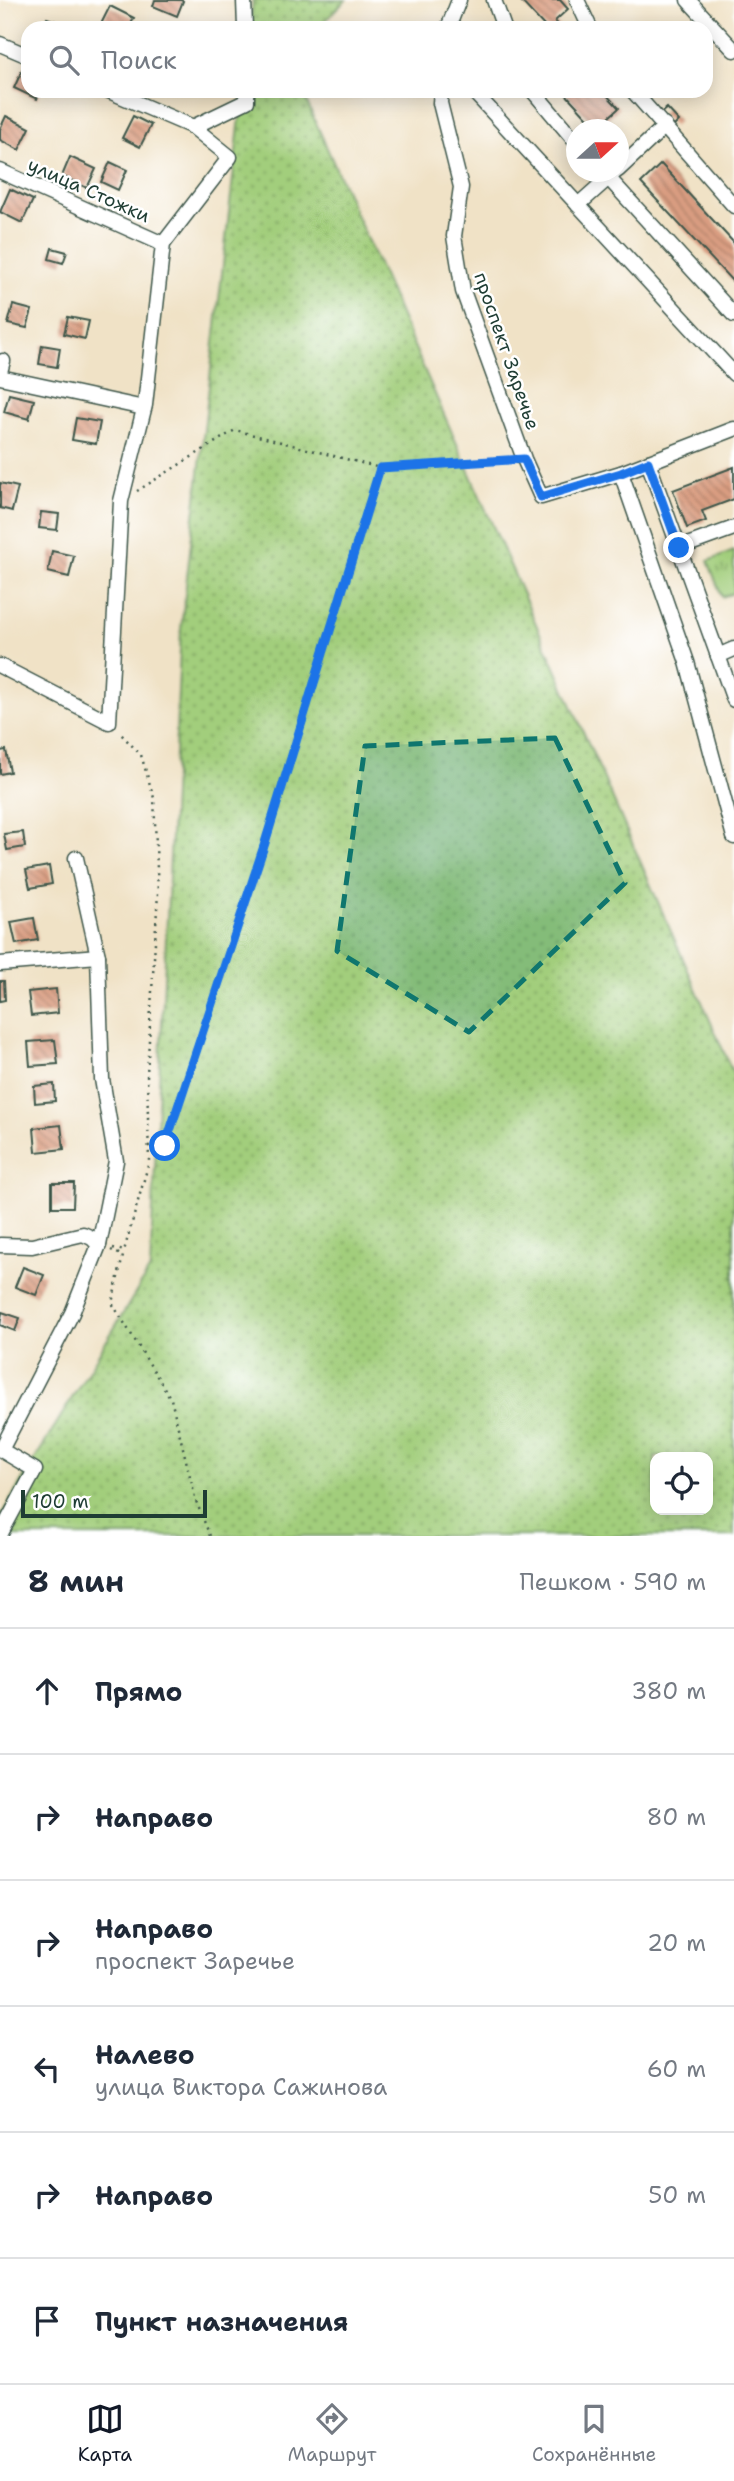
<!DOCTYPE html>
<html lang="ru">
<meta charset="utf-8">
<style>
:root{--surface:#fff;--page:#f6f6f7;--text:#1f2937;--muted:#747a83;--line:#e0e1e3;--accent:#111827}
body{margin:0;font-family:"Shantell Sans",sans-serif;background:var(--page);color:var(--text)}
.controls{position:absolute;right:21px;bottom:21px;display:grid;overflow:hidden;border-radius:14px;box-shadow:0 4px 18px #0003}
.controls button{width:63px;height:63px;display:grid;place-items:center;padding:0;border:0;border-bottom:2px solid var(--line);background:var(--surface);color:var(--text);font:35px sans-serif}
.compass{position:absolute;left:566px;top:119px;width:63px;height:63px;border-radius:50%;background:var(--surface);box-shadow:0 4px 18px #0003;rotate:69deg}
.scale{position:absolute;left:21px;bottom:18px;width:186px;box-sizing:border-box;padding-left:7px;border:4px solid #1f3d34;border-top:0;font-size:19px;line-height:24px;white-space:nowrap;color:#1f3d34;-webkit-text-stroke:5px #fff;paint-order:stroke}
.stop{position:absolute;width:21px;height:21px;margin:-16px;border:5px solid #1a73e8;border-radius:50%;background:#fff}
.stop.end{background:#1a73e8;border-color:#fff;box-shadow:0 2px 7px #0008}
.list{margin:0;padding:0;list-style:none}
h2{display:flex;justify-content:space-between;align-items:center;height:91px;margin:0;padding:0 28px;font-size:30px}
h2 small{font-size:23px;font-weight:400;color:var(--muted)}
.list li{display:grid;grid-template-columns:46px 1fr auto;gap:21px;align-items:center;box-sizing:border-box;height:126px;padding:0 28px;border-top:2px solid var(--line)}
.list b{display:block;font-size:26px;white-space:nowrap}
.list p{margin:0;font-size:23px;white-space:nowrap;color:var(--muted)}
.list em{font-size:23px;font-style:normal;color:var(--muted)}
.icon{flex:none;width:38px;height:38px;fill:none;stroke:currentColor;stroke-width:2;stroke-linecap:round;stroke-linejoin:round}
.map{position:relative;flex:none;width:734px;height:1536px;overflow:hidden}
.search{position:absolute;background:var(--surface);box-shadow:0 4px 18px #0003;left:21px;right:21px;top:21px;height:77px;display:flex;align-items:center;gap:18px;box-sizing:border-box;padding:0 24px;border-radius:21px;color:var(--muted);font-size:26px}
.sheet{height:847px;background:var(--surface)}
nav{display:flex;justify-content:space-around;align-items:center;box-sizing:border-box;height:98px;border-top:2px solid var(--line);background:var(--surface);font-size:19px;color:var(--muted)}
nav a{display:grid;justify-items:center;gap:4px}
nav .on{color:var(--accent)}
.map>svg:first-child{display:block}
.grass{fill:url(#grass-dots);stroke:#608658;stroke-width:2;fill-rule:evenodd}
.park{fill:url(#park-tufts);stroke:#608658;stroke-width:2}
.building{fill:url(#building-back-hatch)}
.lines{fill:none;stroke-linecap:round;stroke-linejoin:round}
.minor-casing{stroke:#3e564a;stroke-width:17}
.path{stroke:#3e564a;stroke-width:2.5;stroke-dasharray:2 5;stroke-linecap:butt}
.minor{stroke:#fff;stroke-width:14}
.route{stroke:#1a73e8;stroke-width:9}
.marked{fill:#0f766e;fill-opacity:0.2;stroke:#0f766e;stroke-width:5;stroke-dasharray:14 9;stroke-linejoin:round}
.labels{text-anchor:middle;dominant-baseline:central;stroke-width:5;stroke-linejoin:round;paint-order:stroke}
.street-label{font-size:19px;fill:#1f3d34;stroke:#fff}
</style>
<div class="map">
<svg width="734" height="1536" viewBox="0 0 734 1536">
<defs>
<pattern id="grass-dots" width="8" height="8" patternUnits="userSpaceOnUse" patternTransform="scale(1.75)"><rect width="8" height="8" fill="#a2ce7b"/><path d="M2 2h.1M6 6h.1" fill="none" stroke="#83a866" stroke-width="1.8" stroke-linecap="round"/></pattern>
<pattern id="park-tufts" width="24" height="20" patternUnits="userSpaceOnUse" patternTransform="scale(1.75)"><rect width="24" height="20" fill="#a2ce7b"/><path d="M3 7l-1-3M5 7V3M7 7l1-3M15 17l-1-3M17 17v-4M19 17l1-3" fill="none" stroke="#83a866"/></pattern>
<pattern id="building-back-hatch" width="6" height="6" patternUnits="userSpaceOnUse" patternTransform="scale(1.75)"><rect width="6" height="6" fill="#da9d81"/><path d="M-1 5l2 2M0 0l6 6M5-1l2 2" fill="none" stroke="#b0816a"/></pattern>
</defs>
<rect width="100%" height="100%" fill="#fff"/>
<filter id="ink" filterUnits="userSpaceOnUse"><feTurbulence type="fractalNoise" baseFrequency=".0143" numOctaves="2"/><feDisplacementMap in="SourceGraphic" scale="14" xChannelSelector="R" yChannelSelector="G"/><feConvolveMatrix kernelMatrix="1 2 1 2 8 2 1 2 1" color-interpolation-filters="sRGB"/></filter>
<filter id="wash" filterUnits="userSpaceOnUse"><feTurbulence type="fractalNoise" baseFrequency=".00686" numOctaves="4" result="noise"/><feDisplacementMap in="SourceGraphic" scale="28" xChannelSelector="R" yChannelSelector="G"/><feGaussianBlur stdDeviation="1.57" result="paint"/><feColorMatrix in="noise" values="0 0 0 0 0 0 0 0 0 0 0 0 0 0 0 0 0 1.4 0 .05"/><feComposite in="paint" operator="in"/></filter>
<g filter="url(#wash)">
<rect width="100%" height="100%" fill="#f0e2c6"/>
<g class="grass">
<polygon points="253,0 346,0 318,28 250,28"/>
<path d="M 243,91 L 302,91 L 734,1075 L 734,1536 L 0,1536 L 0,1517 L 150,1269 L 181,629 ZM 655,1457 L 708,1457 L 708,1510 L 655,1510 Z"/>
</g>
<polygon class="park" points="734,551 734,593 722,597 708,561"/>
<g id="blocks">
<g class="building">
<polygon points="155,0 181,0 183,1 177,16 153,6"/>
<polygon points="520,0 560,0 568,9 555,21 561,28 546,28"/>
<polygon points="110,6 134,18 129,28 99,28"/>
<polygon points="47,18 64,24 63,28 43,28"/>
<polygon points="23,68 28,71 28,91 41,91 37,99 14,88"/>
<polygon points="563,91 603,91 619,108 597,128"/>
<polygon points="667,108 679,121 674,126 661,113"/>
<polygon points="6,116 30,128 19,150 0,140 0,129"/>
<polygon points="133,116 151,125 140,147 122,138"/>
<polygon points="70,157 96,169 87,188 62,176"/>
<polygon points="110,162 127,170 118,190 101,182"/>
<polygon points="661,164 734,243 734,283 641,183"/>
<polygon points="10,189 33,200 22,223 0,212"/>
<polygon points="52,248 67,252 63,263 49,259"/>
<polygon points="13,305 32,310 27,328 8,324"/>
<polygon points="68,317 89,321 85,339 64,334"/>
<polygon points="42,345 60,348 57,367 39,364"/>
<polygon points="9,394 34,400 29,419 4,412"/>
<polygon points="76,418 100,422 96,444 72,440"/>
<polygon points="734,467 734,499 702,511 706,521 687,528 673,490"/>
<polygon points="0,483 18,487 12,511 0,508"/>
<polygon points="41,512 59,514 57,530 39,528"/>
<polygon points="52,551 74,556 69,577 48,572"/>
<polygon points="6,750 10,772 0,774 0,751"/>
<polygon points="23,832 25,847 7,850 4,834"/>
<polygon points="49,866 52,884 30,888 26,870"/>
<polygon points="34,918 38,940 16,944 11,922"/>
<polygon points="0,981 4,981 5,1000 0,1001"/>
<polygon points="56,989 58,1013 31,1016 28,992"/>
<polygon points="55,1040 58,1064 30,1066 28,1042"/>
<polygon points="54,1084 55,1101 35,1103 34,1086"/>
<polygon points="61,1125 64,1149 36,1152 34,1128"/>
<polygon points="52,1183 74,1183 73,1207 52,1207"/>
<polygon points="23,1267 44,1275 36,1295 15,1287"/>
<polygon points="2,1312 20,1318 15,1331 0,1325"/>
</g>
</g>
</g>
<g filter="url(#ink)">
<use href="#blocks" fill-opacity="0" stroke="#3e564a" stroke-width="2"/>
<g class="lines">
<g class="minor-casing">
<g id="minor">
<polyline points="244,0 245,28"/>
<polyline points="494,0 504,28"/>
<polyline points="577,0 590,28"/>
<polyline points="688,0 734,50"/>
<polyline points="448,28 459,0"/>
<polyline points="0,44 28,56"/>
<polyline points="441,91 440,103 461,187 454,236 463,291 524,459 541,497 621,473 734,429"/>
<polyline points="473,91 734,374"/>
<polyline points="533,91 576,142"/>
<polyline points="633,91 734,206"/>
<polyline points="193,127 247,101 247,91"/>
<polyline points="618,170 665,126"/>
<polyline points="0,171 163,244"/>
<polyline points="603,172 734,315"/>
<polyline points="578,205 615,172"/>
<polyline points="0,372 3,361"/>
<polyline points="0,377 144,408"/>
<polyline points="648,462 734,700"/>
<polyline points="621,473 687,662 734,837"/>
<polyline points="679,548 734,528"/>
<polyline points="718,656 734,649"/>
<polyline points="0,666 109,722 121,501 145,405 163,244 230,157 193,127 109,91"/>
<polyline points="0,964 98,956"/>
<polyline points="0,1245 32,1246 83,1234 92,1238 99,1245"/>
<polyline points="0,1535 35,1470 1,1450 72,1313 99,1245 116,1161 102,1079 98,956 76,858"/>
</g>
</g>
<g class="path">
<polyline points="257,1 268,0"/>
<polyline points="137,491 235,430 380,468 510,460"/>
<polyline points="148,1146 165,1146 264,846 380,468"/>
<polyline points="113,1248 124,1251 149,1162 147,1073 158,893 154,798 141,755 119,732"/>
<polyline points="111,1250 123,1256 112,1303 171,1399 196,1501 210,1536"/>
</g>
<use href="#minor" class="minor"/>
</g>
</g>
<g class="lines" filter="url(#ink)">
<polyline class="route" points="165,1146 264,846 380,468 524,459 541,497 621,473 648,462 679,548"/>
</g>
<path class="marked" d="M 555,738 L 625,883 L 469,1032 L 337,951 L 365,746 Z"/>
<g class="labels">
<g class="street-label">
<text transform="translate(89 190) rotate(24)">улица Стожки</text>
<text transform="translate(507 351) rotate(71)">проспект Заречье</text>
</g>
</g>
</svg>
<div class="controls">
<button><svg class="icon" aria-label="locate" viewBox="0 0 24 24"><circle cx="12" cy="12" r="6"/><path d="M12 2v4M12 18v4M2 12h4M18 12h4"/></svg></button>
</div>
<svg class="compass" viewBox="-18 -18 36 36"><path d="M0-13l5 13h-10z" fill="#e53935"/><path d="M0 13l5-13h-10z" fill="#747a83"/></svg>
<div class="scale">100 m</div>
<div class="stop" style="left:165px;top:1146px"></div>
<div class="stop end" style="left:679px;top:548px"></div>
<div class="search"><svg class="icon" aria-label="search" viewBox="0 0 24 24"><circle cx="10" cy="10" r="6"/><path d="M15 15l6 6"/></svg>Поиск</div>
</div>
<section class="sheet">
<h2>8 мин<small>Пешком · 590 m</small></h2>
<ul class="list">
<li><svg class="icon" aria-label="ahead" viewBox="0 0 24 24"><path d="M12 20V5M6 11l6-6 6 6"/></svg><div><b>Прямо</b></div><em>380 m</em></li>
<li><svg class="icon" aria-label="right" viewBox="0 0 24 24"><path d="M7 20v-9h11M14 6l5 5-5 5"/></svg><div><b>Направо</b></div><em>80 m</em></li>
<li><svg class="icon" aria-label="right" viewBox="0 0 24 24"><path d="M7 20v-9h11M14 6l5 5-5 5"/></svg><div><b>Направо</b><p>проспект Заречье</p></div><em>20 m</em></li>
<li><svg class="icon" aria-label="left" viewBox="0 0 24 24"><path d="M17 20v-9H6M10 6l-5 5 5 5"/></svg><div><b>Налево</b><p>улица Виктора Сажинова</p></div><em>60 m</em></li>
<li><svg class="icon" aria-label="right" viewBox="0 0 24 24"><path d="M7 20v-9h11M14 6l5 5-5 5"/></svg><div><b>Направо</b></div><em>50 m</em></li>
<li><svg class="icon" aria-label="arrive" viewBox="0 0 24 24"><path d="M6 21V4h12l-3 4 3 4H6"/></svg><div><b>Пункт назначения</b></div></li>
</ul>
</section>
<nav>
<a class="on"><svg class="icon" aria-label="map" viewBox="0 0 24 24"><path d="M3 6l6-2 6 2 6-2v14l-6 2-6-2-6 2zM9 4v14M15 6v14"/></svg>Карта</a>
<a><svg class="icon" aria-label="directions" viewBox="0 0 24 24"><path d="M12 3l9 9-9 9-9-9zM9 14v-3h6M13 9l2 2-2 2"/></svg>Маршрут</a>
<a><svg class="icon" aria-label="saved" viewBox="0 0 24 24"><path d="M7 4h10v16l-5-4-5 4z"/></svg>Сохранённые</a>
</nav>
